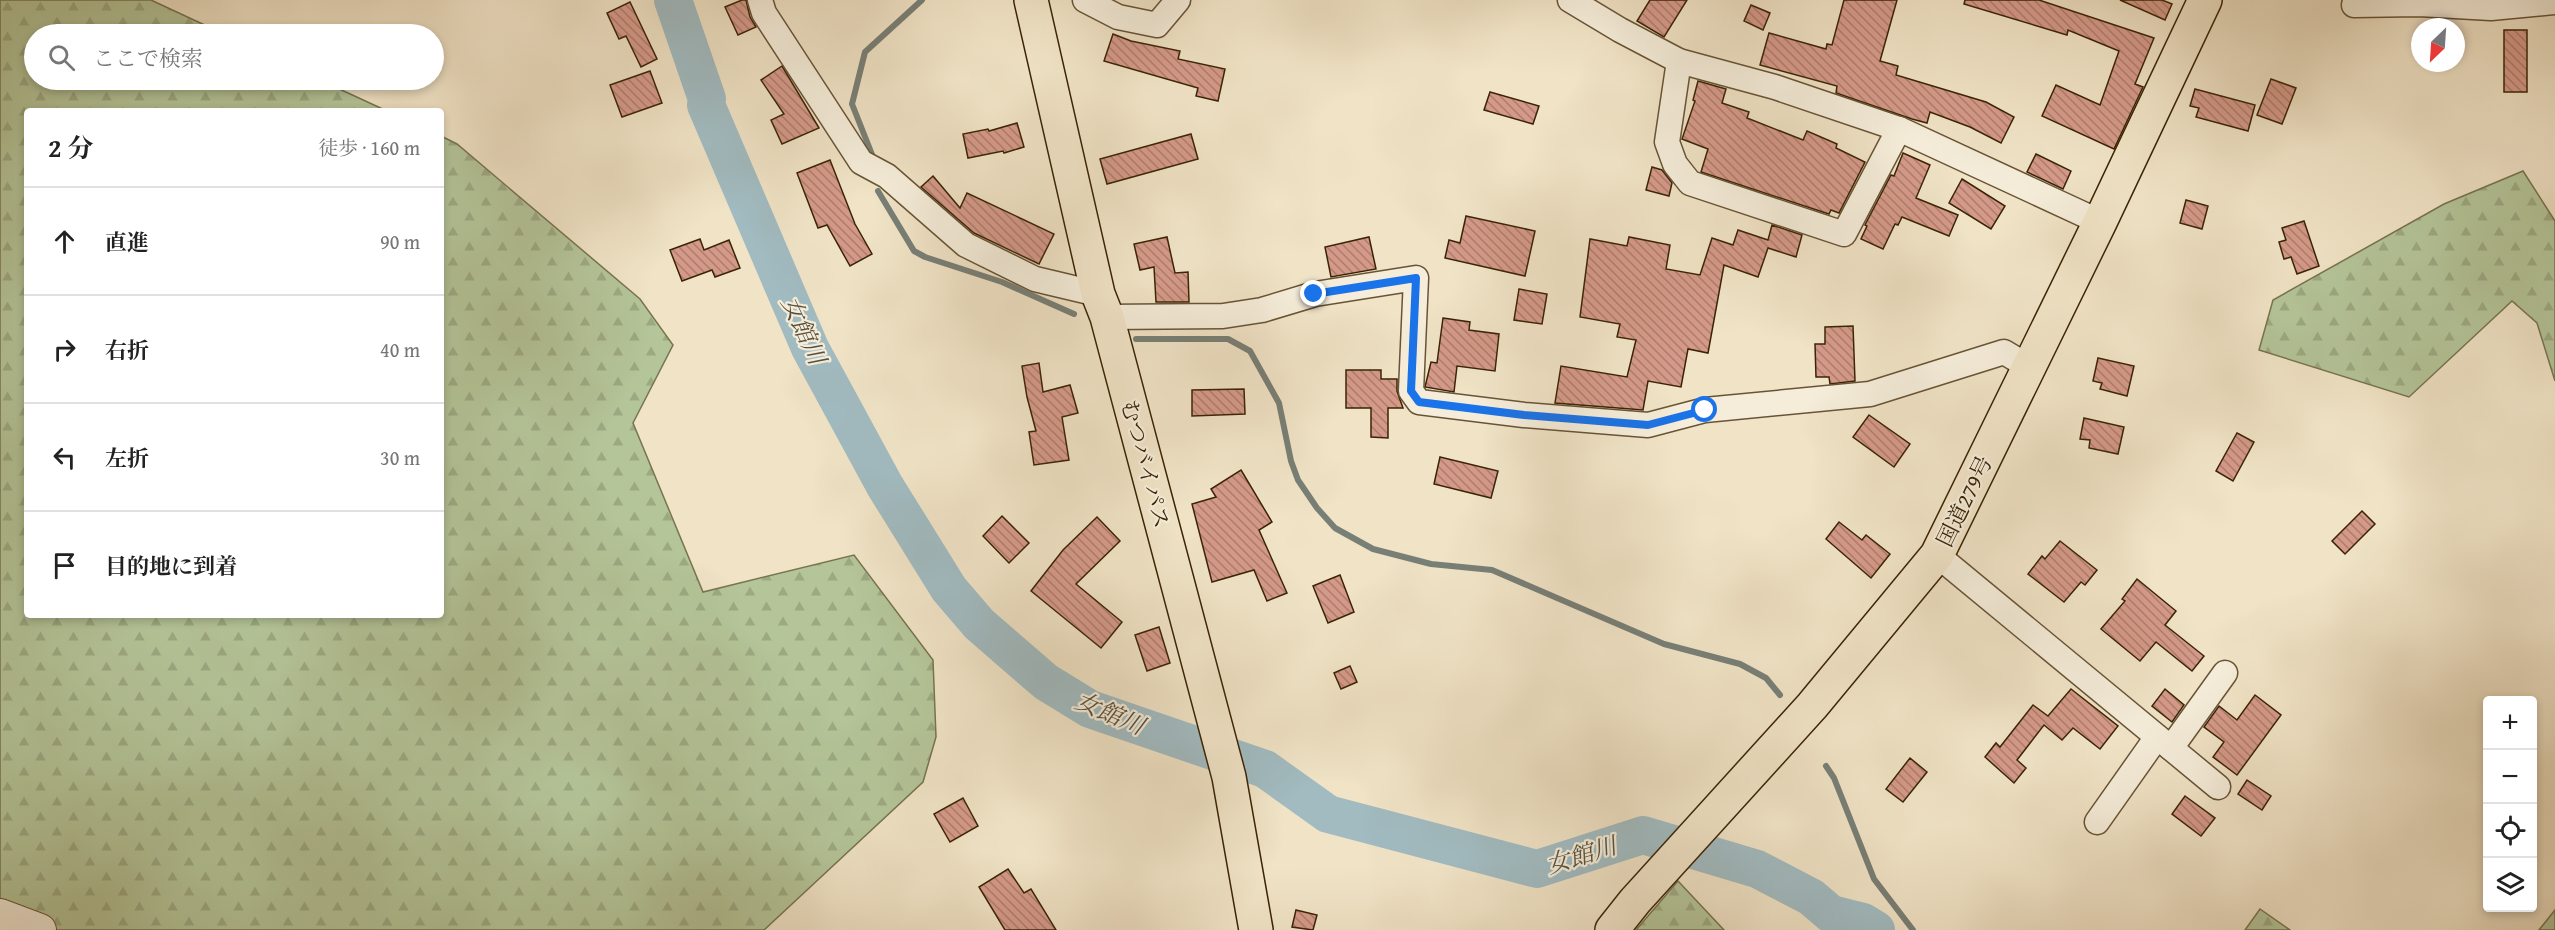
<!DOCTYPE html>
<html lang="ja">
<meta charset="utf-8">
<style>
:root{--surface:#fff;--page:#f2f2f2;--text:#222;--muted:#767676;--line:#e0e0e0}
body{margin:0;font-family:"Gentium Book Plus","Noto Serif JP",serif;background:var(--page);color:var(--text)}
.controls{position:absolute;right:18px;bottom:18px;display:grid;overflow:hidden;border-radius:6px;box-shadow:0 3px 9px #0003}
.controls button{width:54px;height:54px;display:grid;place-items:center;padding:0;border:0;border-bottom:2px solid var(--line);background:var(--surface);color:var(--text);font:30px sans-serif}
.compass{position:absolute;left:2411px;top:18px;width:54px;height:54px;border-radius:50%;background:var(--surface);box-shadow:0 3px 9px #0003;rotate:205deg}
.stop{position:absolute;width:18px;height:18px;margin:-14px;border:4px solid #1a73e8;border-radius:50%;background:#fff}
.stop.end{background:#1a73e8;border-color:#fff;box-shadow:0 2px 6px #0008}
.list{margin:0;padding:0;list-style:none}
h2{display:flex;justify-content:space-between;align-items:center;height:78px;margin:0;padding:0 24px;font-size:26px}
h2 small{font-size:20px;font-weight:400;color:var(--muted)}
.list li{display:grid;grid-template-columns:39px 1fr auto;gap:18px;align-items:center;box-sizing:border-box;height:108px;padding:0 24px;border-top:2px solid var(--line)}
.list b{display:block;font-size:22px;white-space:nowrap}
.list em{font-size:20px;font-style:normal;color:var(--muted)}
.icon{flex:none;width:33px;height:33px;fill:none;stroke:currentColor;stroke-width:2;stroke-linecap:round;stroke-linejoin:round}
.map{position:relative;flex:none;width:2555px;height:930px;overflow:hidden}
.search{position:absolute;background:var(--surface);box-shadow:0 3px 9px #0003;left:24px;top:24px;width:420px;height:66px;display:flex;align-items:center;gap:15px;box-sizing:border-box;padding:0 21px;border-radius:33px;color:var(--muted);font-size:22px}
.panel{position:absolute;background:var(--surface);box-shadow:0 3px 9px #0003;left:24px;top:108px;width:420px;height:510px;border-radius:6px}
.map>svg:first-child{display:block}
.forest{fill:url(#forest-firs);stroke:#77744f;stroke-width:1.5}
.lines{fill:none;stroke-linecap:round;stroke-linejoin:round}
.stream{stroke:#787f76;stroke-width:6}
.river{stroke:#a1bbc1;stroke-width:38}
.building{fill:url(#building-back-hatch);stroke:#3a2405;stroke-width:1.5}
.minor-casing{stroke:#685435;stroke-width:27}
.tertiary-casing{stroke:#685435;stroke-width:34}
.trunk-casing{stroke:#3a2405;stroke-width:36}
.minor{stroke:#f5edda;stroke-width:24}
.tertiary{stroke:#f5edda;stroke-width:32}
.trunk{stroke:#f0e3c6;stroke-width:33}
.route{stroke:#1a73e8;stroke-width:8}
.labels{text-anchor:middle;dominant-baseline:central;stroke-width:4.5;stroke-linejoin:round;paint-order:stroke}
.street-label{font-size:22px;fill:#3a2405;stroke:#f5edda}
.water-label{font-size:24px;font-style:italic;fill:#59513d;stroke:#f5edda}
</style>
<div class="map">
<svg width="2555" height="930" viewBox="0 0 2555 930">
<defs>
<pattern id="forest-firs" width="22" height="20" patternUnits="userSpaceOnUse" patternTransform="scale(1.5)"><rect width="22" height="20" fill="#b4c599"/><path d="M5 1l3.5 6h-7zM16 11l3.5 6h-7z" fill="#9ca982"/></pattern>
<pattern id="building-back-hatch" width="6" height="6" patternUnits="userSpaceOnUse" patternTransform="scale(1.5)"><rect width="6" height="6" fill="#d59989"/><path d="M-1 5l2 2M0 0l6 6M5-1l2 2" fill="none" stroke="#ae7d6e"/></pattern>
</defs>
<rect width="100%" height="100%" fill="#f0e3c6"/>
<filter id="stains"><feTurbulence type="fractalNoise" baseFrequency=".00333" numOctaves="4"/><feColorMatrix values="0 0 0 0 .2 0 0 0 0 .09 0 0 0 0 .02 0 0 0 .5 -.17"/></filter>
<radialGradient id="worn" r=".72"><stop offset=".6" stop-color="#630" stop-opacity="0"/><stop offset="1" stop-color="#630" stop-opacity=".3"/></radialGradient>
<g class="forest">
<polygon points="0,0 151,0 224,34 34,34 34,80 320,80 387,111 27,111 27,615 441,615 441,136 457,144 640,299 673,345 633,423 703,592 854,555 933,660 936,737 923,782 764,930 0,930"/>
<polygon points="2523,171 2555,221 2555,381 2537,323 2512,301 2409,397 2259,350 2273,300 2444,204"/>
<polygon points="1678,881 1724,930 1636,930"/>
<polygon points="2260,909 2290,930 2245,930"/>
<polygon points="2555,910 2555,930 2539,930"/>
</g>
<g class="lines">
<g class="stream">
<polyline points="873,157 852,104 865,52 922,0"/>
<polyline points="878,191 914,251 925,257 1002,282 1074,314"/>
<polyline points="1136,339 1228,339 1250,351 1279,403 1291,461 1298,480 1317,508 1335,528 1373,549 1431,564 1492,570 1664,644 1740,664 1766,678 1780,695"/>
<polyline points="1826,766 1834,778 1874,879 1913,930"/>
</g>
<polyline class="river" points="673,0 707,99 706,105 810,348 885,486 949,589 979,624 1046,682 1090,709 1265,769 1328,814 1537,869 1643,835 1757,869 1811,897 1831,914 1863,922 1876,930"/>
</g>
<g class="building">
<polygon points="742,0 746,0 750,17 756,27 738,35 725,7"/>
<polygon points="1650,0 1687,0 1664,37 1637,21"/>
<polygon points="1844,0 1897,0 1880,61 1898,66 1896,75 1986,102 2014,117 2001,143 1970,127 1930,112 1927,123 1912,119 1836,93 1837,86 1760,65 1769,33 1826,49 1827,44 1832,45"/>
<polygon points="1965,0 2039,0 2154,38 2135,84 2143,87 2114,149 2042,116 2056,85 2100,105 2119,51 2068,30 2067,35 1964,4"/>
<polygon points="2120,0 2162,0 2172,4 2165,20"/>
<polygon points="630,2 657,59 641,67 626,36 619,39 607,13"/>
<polygon points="1751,5 1770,13 1763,30 1744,21"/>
<rect x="2504" y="30" width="23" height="62"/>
<polygon points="1113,34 1131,41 1180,51 1178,59 1225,69 1218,101 1196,96 1198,88 1104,61"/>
<polygon points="782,66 819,128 782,144 771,120 784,114 761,80"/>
<polygon points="650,71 662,103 622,117 610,85"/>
<polygon points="2271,79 2296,88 2282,124 2257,115"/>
<polygon points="1698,81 1726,89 1722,103 1749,112 1747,118 1803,140 1807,131 1837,144 1836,148 1865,162 1839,213 1831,210 1829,214 1701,172 1708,149 1682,139 1695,101 1693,100"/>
<polygon points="2195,89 2255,105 2248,131 2196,117 2199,108 2190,106"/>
<polygon points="1490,92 1539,106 1533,124 1484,110"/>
<polygon points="1017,123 1024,147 1004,153 1003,151 968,158 963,134 988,129 989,131"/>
<polygon points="1191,134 1198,159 1107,184 1100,159"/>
<polygon points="1903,153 1930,165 1916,198 1958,215 1949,236 1902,217 1898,225 1895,224 1883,249 1861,239 1867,226 1865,225 1891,175 1894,176"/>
<polygon points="2036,154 2071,171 2063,189 2027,172"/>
<polygon points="830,160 855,224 872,254 850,266 827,225 818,228 797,173"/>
<polygon points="1652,167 1662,170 1672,183 1669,196 1646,190"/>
<polygon points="933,176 960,208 967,193 1054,234 1039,264 974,233 921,187"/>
<polygon points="1962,179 2005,206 1991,229 1949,203"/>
<polygon points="2186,200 2208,206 2202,229 2180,223"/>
<polygon points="1466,216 1535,231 1525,276 1445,258 1449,240 1460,243"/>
<polygon points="2304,221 2319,266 2297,274 2291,257 2284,259 2279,242 2286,240 2282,228"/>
<polygon points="1772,225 1802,235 1796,257 1768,248 1758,277 1724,265 1708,353 1688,349 1681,387 1648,381 1643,410 1555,403 1561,366 1627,377 1636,340 1617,337 1620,324 1580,317 1590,239 1627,246 1629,237 1670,245 1666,269 1700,275 1712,238 1733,245 1738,230 1768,240"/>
<polygon points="1167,237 1175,273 1188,272 1189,302 1156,302 1154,267 1140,270 1134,244"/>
<polygon points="1369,237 1376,269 1331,277 1325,247"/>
<polygon points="700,239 704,250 729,240 740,268 715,277 712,270 682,281 670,250"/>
<polygon points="1519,289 1547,294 1542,324 1514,320"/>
<polygon points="1443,318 1470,322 1469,330 1499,334 1495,371 1457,366 1454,392 1425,387 1431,362 1437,363"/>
<polygon points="1853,326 1855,381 1830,384 1829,377 1816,377 1815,344 1825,344 1825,327"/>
<polygon points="2098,358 2134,366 2127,396 2100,389 2102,383 2093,381"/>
<polygon points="1039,363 1043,392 1070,385 1078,413 1062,417 1069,460 1034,465 1029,432 1036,431 1027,397 1022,366"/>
<polygon points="1346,370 1381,370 1381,379 1397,379 1397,391 1403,408 1388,408 1388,438 1371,437 1371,408 1346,408"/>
<polygon points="1244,389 1245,414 1192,416 1192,390"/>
<polygon points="1869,415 1910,444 1894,467 1853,437"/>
<polygon points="2084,418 2124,427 2118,454 2089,448 2090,440 2080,439"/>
<polygon points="2237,433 2254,442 2233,481 2216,471"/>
<polygon points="1440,457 1498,471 1491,498 1434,484"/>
<polygon points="1241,470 1272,522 1259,530 1287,593 1267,601 1254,570 1212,582 1192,504 1216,497 1211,489"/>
<polygon points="2362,511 2375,524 2345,554 2332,541"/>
<polygon points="1002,516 1029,543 1009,563 983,536"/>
<polygon points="1097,517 1120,541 1076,584 1122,622 1101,648 1031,591 1063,550"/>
<polygon points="1839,522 1862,540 1866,535 1890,554 1871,578 1826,539"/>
<polygon points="2060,541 2097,570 2085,585 2081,582 2064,602 2028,574 2042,556 2045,559"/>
<polygon points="1340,575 1354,612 1328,623 1313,586"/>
<polygon points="2137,579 2176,611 2165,625 2204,656 2192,671 2156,642 2140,661 2101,629 2125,601 2122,599"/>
<polygon points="1159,627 1170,663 1147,671 1135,635"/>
<polygon points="1350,666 1357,682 1341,689 1334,673"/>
<polygon points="2071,689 2118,726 2100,749 2073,728 2062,740 2044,725 2017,760 2026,768 2014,783 1985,757 1996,743 2000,747 2033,705 2048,716"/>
<polygon points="2165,689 2184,705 2172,722 2152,706"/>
<polygon points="2255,695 2281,715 2237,775 2213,757 2224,742 2204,727 2219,706 2237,720"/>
<polygon points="1910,758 1927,772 1903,802 1886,789"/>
<polygon points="2247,780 2271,796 2262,810 2238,794"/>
<polygon points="2185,796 2215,818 2201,836 2172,814"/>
<polygon points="963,798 978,826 950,842 934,814"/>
<polygon points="1008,869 1024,893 1031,889 1056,930 1005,930 979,887"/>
<polygon points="1296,910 1317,915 1313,930 1292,927"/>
</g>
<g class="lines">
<g class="minor-casing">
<g id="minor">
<polyline points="760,0 764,13 861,162 887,176 966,245 1035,279 1098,294"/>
<polyline points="1085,0 1118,17 1157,25 1178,0"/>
<polyline points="1570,0 1620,30 1679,61 1775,87 1899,129 2100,222"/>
<polyline points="2354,5 2419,4 2491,8 2555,2"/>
<polyline points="1679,61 1667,142 1675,164 1690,183 1844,234 1899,129"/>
<polyline points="1107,317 1223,316 1262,310 1315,294 1416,278 1411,391 1419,402 1524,415 1648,425 1705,410 1870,394 2004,352 2029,367"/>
<polyline points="1937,555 2218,787"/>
<polyline points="2171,748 2225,673"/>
<polyline points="2097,822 2157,737"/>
</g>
</g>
<g class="tertiary-casing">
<polyline id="tertiary" points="0,915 40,930"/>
</g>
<g class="trunk-casing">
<g id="trunk">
<polyline points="1031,0 1098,294 1107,317 1229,777 1256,930"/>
<polyline points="1612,930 1635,901 1812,706 1937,555 2100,222 2205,0"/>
</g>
</g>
<use href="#minor" class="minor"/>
<use href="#tertiary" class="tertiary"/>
<use href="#trunk" class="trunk"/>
</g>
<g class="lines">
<polyline class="route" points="1314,294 1416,278 1411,391 1419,402 1524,415 1648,425 1705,410"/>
</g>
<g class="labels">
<g class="street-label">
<text transform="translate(1146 464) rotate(75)">むつバイパス</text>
<text transform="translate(1964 501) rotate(-64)">国道279号</text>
</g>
<g class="water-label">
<text transform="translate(804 330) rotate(65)">女館川</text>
<text transform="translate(1110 713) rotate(23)">女館川</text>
<text transform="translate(1581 855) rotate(-17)">女館川</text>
</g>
</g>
<rect width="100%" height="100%" filter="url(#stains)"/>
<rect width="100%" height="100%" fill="url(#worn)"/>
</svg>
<div class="controls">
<button>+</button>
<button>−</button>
<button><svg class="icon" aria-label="locate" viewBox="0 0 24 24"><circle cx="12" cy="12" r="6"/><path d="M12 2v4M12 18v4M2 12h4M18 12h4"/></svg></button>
<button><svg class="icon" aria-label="layers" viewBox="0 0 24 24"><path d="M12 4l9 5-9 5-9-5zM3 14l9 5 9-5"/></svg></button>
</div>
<svg class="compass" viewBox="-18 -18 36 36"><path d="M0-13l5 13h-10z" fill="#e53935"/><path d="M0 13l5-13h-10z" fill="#767676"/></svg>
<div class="stop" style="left:1705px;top:410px"></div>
<div class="stop end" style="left:1314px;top:294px"></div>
<div class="search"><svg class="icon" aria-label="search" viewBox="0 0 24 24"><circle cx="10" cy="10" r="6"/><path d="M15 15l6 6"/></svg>ここで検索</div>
<section class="panel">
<h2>2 分<small>徒歩 · 160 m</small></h2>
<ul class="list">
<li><svg class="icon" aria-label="ahead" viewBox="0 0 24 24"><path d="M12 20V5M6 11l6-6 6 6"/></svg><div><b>直進</b></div><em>90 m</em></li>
<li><svg class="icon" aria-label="right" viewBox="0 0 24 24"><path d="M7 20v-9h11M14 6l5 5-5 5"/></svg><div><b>右折</b></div><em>40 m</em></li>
<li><svg class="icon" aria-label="left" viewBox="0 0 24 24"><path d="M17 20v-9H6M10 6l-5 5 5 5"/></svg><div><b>左折</b></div><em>30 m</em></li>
<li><svg class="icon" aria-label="arrive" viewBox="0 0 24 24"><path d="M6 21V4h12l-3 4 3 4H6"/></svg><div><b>目的地に到着</b></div></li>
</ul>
</section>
</div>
